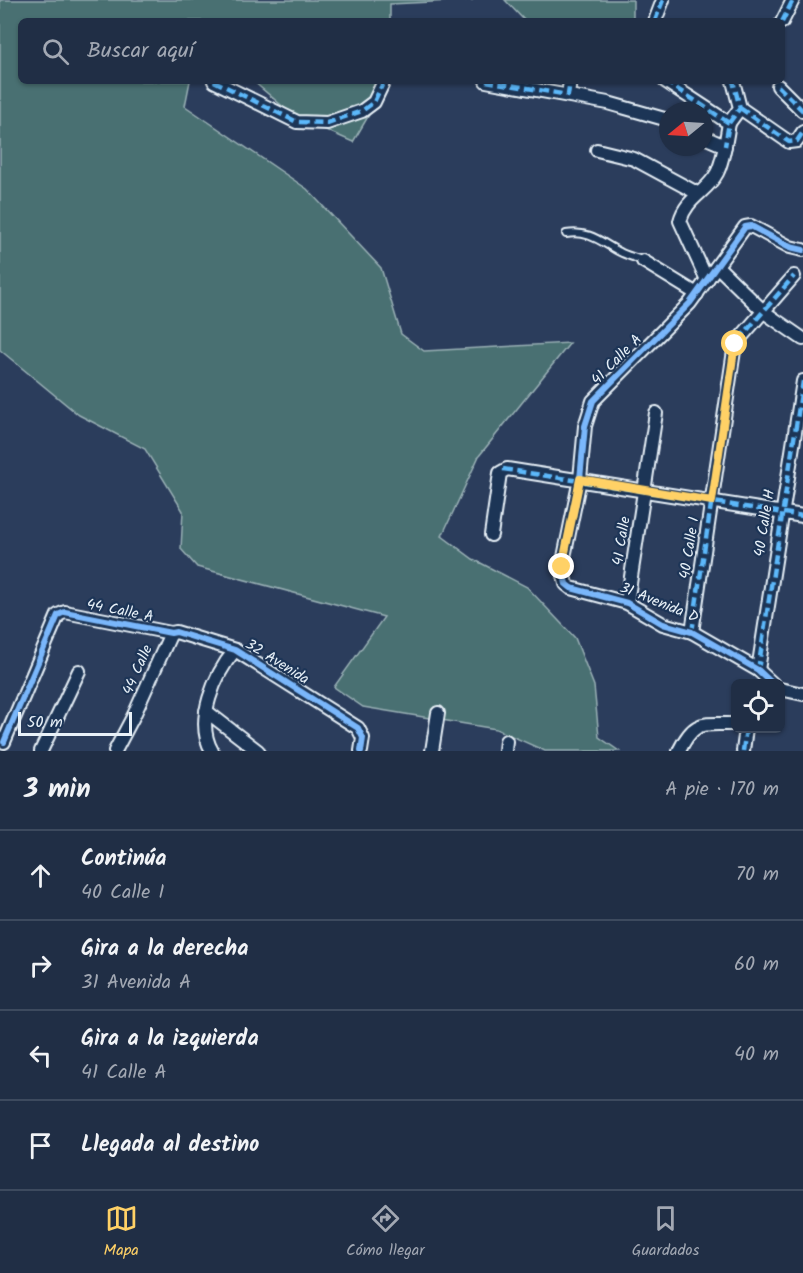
<!DOCTYPE html>
<html lang="es">
<meta charset="utf-8">
<style>
:root{--surface:#202e45;--page:#2d3a50;--text:#f1f3f6;--muted:#a2a8b3;--line:#3d4a5e;--accent:#ffd166}
body{margin:0;font-family:Kalam,sans-serif;background:var(--page);color:var(--text)}
.controls{position:absolute;right:18px;bottom:18px;display:grid;overflow:hidden;border-radius:9px;box-shadow:0 2px 4px #0004}
.controls button{width:54px;height:54px;display:grid;place-items:center;padding:0;border:0;border-bottom:2px solid var(--line);background:var(--surface);color:var(--text);font:30px sans-serif}
.compass{position:absolute;left:659px;top:102px;width:54px;height:54px;border-radius:50%;background:var(--surface);box-shadow:0 2px 4px #0004;rotate:252deg}
.scale{position:absolute;left:18px;bottom:15px;width:114px;box-sizing:border-box;padding-left:6px;border:3px solid #e8f1f8;border-top:0;font-size:16px;line-height:21px;white-space:nowrap;color:#e8f1f8;-webkit-text-stroke:4px #1d3557;paint-order:stroke}
.stop{position:absolute;width:18px;height:18px;margin:-14px;border:4px solid #ffd166;border-radius:50%;background:#fff}
.stop.end{background:#ffd166;border-color:#fff;box-shadow:0 2px 6px #0008}
.list{margin:0;padding:0;list-style:none}
h2{display:flex;justify-content:space-between;align-items:center;height:78px;margin:0;padding:0 24px;font-size:26px}
h2 small{font-size:20px;font-weight:400;color:var(--muted)}
.list li{display:grid;grid-template-columns:39px 1fr auto;gap:18px;align-items:center;box-sizing:border-box;height:90px;padding:0 24px;border-top:2px solid var(--line)}
.list b{display:block;font-size:22px;white-space:nowrap}
.list p{margin:0;font-size:20px;white-space:nowrap;color:var(--muted)}
.list em{font-size:20px;font-style:normal;color:var(--muted)}
.icon{flex:none;width:33px;height:33px;fill:none;stroke:currentColor;stroke-width:2;stroke-linecap:round;stroke-linejoin:round}
.map{position:relative;flex:none;width:803px;height:751px;overflow:hidden}
.search{position:absolute;background:var(--surface);box-shadow:0 2px 4px #0004;left:18px;right:18px;top:18px;height:66px;display:flex;align-items:center;gap:15px;box-sizing:border-box;padding:0 21px;border-radius:9px;color:var(--muted);font-size:22px}
.sheet{height:438px;background:var(--surface)}
nav{display:flex;justify-content:space-around;align-items:center;box-sizing:border-box;height:84px;border-top:2px solid var(--line);background:var(--surface);font-size:16px;color:var(--muted)}
nav a{display:grid;justify-items:center;gap:3px}
nav .on{color:var(--accent)}
.map>svg:first-child{display:block}
.green{fill:#4a7072;stroke:#99b0b5;stroke-width:1.5}
.lines{fill:none;stroke-linecap:round;stroke-linejoin:round}
.lane-casing{stroke:#e8f1f8;stroke-width:10}
.street-casing{stroke:#e8f1f8;stroke-width:16}
.lane{stroke:#1d3557;stroke-width:6}
.street{stroke:#1d3557;stroke-width:12}
.quiet{stroke:#5cb8fa;stroke-width:4.5;stroke-dasharray:9 4.5;stroke-linecap:butt}
.cycleway-casing{stroke:#1d3557;stroke-width:10}
.cycleway{stroke:#7ab7fb;stroke-width:6}
.route{stroke:#ffd166;stroke-width:8}
.labels{text-anchor:middle;dominant-baseline:central;stroke-width:4.5;stroke-linejoin:round;paint-order:stroke}
.street-label{font-size:15px;fill:#e8f1f8;stroke:#1d3557}
</style>
<div class="map">
<svg width="803" height="751" viewBox="0 0 803 751">
<rect width="100%" height="100%" fill="#2b3d5c"/>
<filter id="ink" filterUnits="userSpaceOnUse"><feTurbulence type="fractalNoise" baseFrequency=".0167" numOctaves="2"/><feDisplacementMap in="SourceGraphic" scale="12" xChannelSelector="R" yChannelSelector="G"/><feConvolveMatrix kernelMatrix="1 2 1 2 8 2 1 2 1" color-interpolation-filters="sRGB"/></filter>
<g filter="url(#ink)">
<g class="green">
<polygon points="0,0 473,0 390,4 390,21 21,21 21,81 190,81 185,106 307,189 381,268 401,334 424,351 570,343 479,456 442,536 473,559 527,587 575,638 594,686 599,737 619,751 545,751 496,729 363,707 334,687 384,617 197,567 181,549 183,511 145,449 79,415 0,350"/>
<polygon points="505,0 633,0 633,21 525,21"/>
<polygon points="253,81 389,81 353,142 294,116"/>
</g>
<g class="lines">
<g class="lane-casing">
<path id="lane" d="M 566,234 C 589,230 601,242 620,252 C 627,256 635,257 643,261"/>
</g>
<g class="street-casing">
<g id="street">
<polyline points="655,21 663,0"/>
<polyline points="782,22 793,0"/>
<polyline points="214,81 297,122 327,123 362,111 374,102 384,81"/>
<polyline points="486,81 608,103 668,120"/>
<path d="M 665,81 L 729,123 C 726,139 724,159 717,173 C 707,192 686,198 680,221 L 707,280"/>
<polyline points="778,86 803,111"/>
<polyline points="568,95 570,81"/>
<polyline points="740,108 789,142 797,141 803,132"/>
<polyline points="729,123 740,108 733,81"/>
<polyline points="704,137 725,146"/>
<polyline points="597,150 634,159 697,193"/>
<polyline points="643,261 697,294"/>
<polyline points="717,266 764,312 803,339"/>
<polyline points="491,535 500,473 507,469 803,516"/>
<polyline points="627,603 656,413"/>
<polyline points="692,632 735,344 794,276"/>
<polyline points="758,670 803,381"/>
<polyline points="773,684 758,670 692,632 663,624 627,603 571,588 566,584 562,567 580,479 585,426 593,401 690,303 745,227 751,226 790,247 803,250"/>
<polyline points="780,689 803,694"/>
<polyline points="206,711 258,751"/>
<polyline points="4,742 58,615 65,612 171,633 176,632 235,650 358,728 363,738 361,751"/>
<polyline points="41,751 79,671"/>
<polyline points="115,751 134,715 171,633"/>
<path d="M 212,751 C 194,721 215,674 235,650"/>
<polyline points="432,751 438,713"/>
<polyline points="505,751 506,741"/>
<path d="M 679,751 C 695,718 703,725 736,724"/>
<polyline points="743,751 746,728"/>
</g>
</g>
<use href="#lane" class="lane"/>
<use href="#street" class="street"/>
<g class="quiet">
<polyline points="655,21 663,0"/>
<polyline points="782,22 793,0"/>
<polyline points="214,81 297,122 327,123 362,111 374,102 384,81"/>
<polyline points="486,81 568,95 570,81"/>
<polyline points="665,81 729,123 725,146"/>
<polyline points="778,86 803,111"/>
<polyline points="740,108 789,142 797,141 803,132"/>
<polyline points="729,123 740,108 733,81"/>
<polyline points="503,469 803,516"/>
<polyline points="692,632 735,344 794,276"/>
<polyline points="758,670 803,381"/>
<polyline points="743,751 746,728"/>
</g>
<g class="cycleway-casing">
<g id="cycleway">
<polyline points="773,684 758,670 692,632 663,624 627,603 571,588 566,584 562,567 580,479 585,426 593,401 690,303 745,227 751,226 790,247 803,250"/>
<polyline points="4,742 58,615 65,612 171,633 176,632 235,650 358,728 363,738 361,751"/>
</g>
</g>
<use href="#cycleway" class="cycleway"/>
</g>
</g>
<g class="lines" filter="url(#ink)">
<polyline class="route" points="562,567 580,479 712,501 735,344"/>
</g>
<g class="labels">
<g class="street-label">
<text transform="translate(617 360) rotate(-45)">41 Calle A</text>
<text transform="translate(765 523) rotate(-81)">40 Calle H</text>
<text transform="translate(622 541) rotate(-81)">41 Calle</text>
<text transform="translate(690 548) rotate(-81)">40 Calle I</text>
<text transform="translate(659 603) rotate(22)">31 Avenida D</text>
<text transform="translate(120 611) rotate(11)">44 Calle A</text>
<text transform="translate(277 662) rotate(32)">32 Avenida</text>
<text transform="translate(138 670) rotate(-66)">44 Calle</text>
</g>
</g>
</svg>
<div class="controls">
<button><svg class="icon" aria-label="locate" viewBox="0 0 24 24"><circle cx="12" cy="12" r="6"/><path d="M12 2v4M12 18v4M2 12h4M18 12h4"/></svg></button>
</div>
<svg class="compass" viewBox="-18 -18 36 36"><path d="M0-13l5 13h-10z" fill="#e53935"/><path d="M0 13l5-13h-10z" fill="#a2a8b3"/></svg>
<div class="scale">50 m</div>
<div class="stop" style="left:735px;top:344px"></div>
<div class="stop end" style="left:562px;top:567px"></div>
<div class="search"><svg class="icon" aria-label="search" viewBox="0 0 24 24"><circle cx="10" cy="10" r="6"/><path d="M15 15l6 6"/></svg>Buscar aquí</div>
</div>
<section class="sheet">
<h2>3 min<small>A pie · 170 m</small></h2>
<ul class="list">
<li><svg class="icon" aria-label="ahead" viewBox="0 0 24 24"><path d="M12 20V5M6 11l6-6 6 6"/></svg><div><b>Continúa</b><p>40 Calle I</p></div><em>70 m</em></li>
<li><svg class="icon" aria-label="right" viewBox="0 0 24 24"><path d="M7 20v-9h11M14 6l5 5-5 5"/></svg><div><b>Gira a la derecha</b><p>31 Avenida A</p></div><em>60 m</em></li>
<li><svg class="icon" aria-label="left" viewBox="0 0 24 24"><path d="M17 20v-9H6M10 6l-5 5 5 5"/></svg><div><b>Gira a la izquierda</b><p>41 Calle A</p></div><em>40 m</em></li>
<li><svg class="icon" aria-label="arrive" viewBox="0 0 24 24"><path d="M6 21V4h12l-3 4 3 4H6"/></svg><div><b>Llegada al destino</b></div></li>
</ul>
</section>
<nav>
<a class="on"><svg class="icon" aria-label="map" viewBox="0 0 24 24"><path d="M3 6l6-2 6 2 6-2v14l-6 2-6-2-6 2zM9 4v14M15 6v14"/></svg>Mapa</a>
<a><svg class="icon" aria-label="directions" viewBox="0 0 24 24"><path d="M12 3l9 9-9 9-9-9zM9 14v-3h6M13 9l2 2-2 2"/></svg>Cómo llegar</a>
<a><svg class="icon" aria-label="saved" viewBox="0 0 24 24"><path d="M7 4h10v16l-5-4-5 4z"/></svg>Guardados</a>
</nav>
